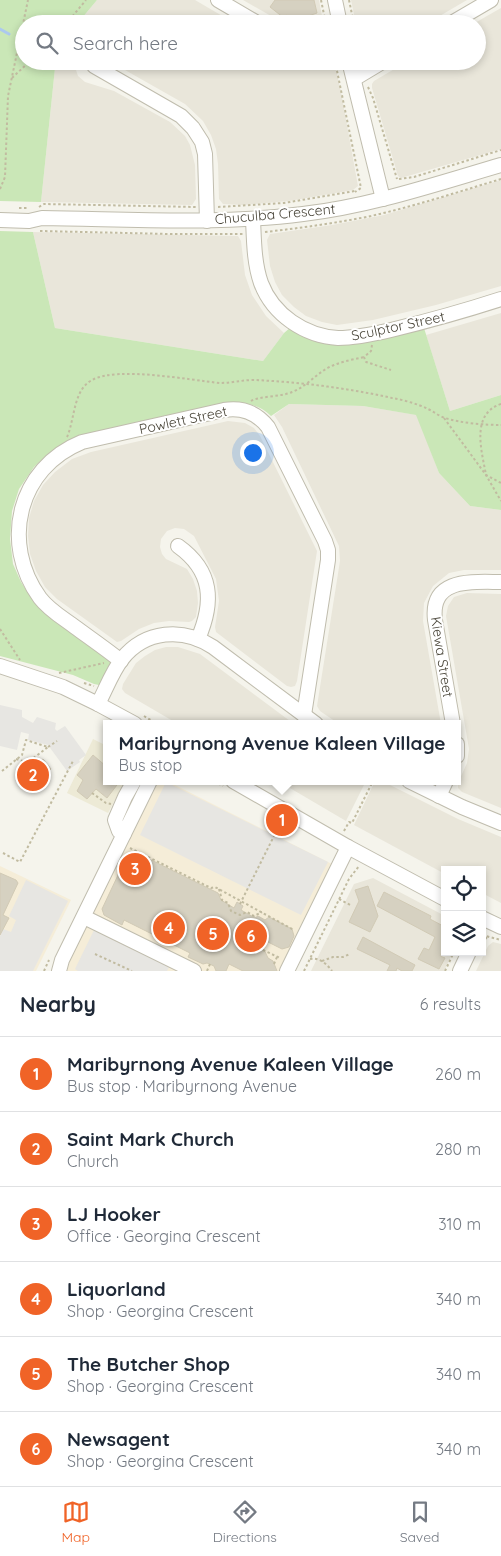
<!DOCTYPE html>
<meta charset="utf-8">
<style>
:root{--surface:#fff;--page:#f2f2f3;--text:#1f2937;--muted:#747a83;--line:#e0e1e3;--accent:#f06327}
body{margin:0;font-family:Quicksand,sans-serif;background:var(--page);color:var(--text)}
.controls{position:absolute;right:15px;bottom:15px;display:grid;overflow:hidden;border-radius:0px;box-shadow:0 2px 8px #0003}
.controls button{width:45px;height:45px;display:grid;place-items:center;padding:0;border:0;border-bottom:1px solid var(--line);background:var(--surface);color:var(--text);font:25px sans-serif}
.you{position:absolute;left:252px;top:452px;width:18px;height:18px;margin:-12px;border:4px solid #fff;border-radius:50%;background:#1a73e8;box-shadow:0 0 0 8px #1a73e833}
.badge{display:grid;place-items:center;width:32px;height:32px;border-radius:50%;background:var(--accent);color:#fff;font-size:16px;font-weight:700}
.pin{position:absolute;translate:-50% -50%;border:2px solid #fff;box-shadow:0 1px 5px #0006}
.popup{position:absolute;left:103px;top:720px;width:358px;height:65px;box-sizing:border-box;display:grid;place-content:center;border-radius:0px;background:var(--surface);filter:drop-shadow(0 1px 4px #0005);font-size:16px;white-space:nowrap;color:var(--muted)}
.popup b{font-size:19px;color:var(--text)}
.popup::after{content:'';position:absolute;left:50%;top:100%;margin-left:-10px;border:10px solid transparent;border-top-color:var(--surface)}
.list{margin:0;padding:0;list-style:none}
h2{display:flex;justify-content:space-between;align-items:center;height:65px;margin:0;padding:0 20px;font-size:21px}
h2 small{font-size:16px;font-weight:400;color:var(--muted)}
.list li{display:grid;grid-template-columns:32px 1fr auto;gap:15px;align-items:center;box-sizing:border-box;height:75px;padding:0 20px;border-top:1px solid var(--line)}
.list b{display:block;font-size:19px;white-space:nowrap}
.list p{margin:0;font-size:16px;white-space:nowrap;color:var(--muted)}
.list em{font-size:16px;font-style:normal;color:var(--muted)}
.icon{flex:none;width:28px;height:28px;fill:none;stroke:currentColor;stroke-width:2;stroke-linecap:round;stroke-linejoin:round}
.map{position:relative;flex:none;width:501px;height:971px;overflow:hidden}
.search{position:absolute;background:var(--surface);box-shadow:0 2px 8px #0003;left:15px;right:15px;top:15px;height:55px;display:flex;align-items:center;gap:12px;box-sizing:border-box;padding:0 18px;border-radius:28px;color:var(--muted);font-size:19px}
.sheet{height:515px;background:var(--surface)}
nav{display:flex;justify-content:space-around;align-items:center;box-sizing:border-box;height:70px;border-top:1px solid var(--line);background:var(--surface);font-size:14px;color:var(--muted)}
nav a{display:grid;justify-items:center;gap:2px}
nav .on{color:var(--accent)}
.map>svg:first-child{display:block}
.residential{fill:#e9e6da}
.commercial{fill:#f5edd8}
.education{fill:#edead6}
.green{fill:#cae7b7}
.parking{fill:#e7e6e2}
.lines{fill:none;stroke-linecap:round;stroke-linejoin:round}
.stream{stroke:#acc9ee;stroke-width:3}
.building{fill:#d6d1c1;stroke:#d1cab5}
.minor-casing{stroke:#c0bdae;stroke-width:16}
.path{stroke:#c1bba0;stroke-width:2;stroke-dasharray:2.5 2.5;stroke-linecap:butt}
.minor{stroke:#fff;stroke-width:14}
.labels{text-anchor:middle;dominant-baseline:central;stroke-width:4;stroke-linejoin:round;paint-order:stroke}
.street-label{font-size:14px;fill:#494539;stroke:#fff}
</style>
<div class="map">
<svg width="501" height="971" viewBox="0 0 501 971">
<rect width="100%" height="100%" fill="#f5f4ec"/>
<g class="residential">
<polygon points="97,0 195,0 236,24 77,24"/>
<polygon points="243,0 319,0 322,16 319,19 302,24 285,24"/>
<polygon points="351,0 467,0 426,24 356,24"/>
<polygon points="501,8 501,149 401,178 398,176 372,88 372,84 374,81 408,61 477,61 477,24 473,24"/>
<polygon points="117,61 334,61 341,92 358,186 353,190 289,201 243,205 223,204 219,199 218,164 216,149 211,135 203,121 185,104 125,70"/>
<polygon points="75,67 78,76 85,82 114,91 170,122 185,136 190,145 195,165 196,199 192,205 41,202 55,68"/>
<polygon points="501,180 501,286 436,305 373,320 337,325 322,322 306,316 294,307 282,295 275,282 270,266 267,240 270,234 332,225 384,215"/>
<polygon points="33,232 238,236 241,241 245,275 252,295 266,316 284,333 263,361 55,328"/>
<polygon points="501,313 501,395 450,411 426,335"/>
<polygon points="289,404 363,406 417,415 439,473 470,506 501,510 501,570 464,570 449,573 433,586 424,603 423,621 441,724 339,724 320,711 317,706 340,561 339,546 282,427 274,415"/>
<polygon points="228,421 245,423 254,428 260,436 317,551 297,681 295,686 291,687 287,686 216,632 215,627 219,601 216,579 194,536 184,529 175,528 167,531 161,539 160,547 162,554 166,559 187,569 193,579 197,591 198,603 196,617 192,621 189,622 169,621 154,623 139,629 121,641 117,642 57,599 45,587 36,571 30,554 28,536 29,518 34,501 43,485 55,472 72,459 91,452"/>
<polygon points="467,593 501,594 501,808 462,792 458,788 458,783 467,763 469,749 446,616 448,606 454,597"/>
<polygon points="166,647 178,647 200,654 294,724 178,724 125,693 122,689 123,684 136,663 145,656 155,650"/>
<polygon points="278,781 366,781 346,821"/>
<polygon points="375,781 382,781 458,819 501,837 501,903 482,893 482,870 445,870 445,874 354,825"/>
<polygon points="373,878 445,916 445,952 453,952 444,971 311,971 354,884"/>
<polygon points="493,942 501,944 501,971 476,971 488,946"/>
</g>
<g class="commercial">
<polygon points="159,781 167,781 332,864 279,971 67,971 69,960"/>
<polygon points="0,866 71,900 36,971 0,971"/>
</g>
<polygon class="education" points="93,739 107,746 107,781 125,781 108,813 67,793"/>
<g class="green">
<polygon points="0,0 97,0 77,24 24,24 24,61 76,61 75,67 55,68 41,202 0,201"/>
<path d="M 0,231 L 33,232 L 55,328 L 263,361 L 284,333 L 291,327 L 304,335 L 424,328 L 450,411 L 501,395 L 501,510 L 470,506 L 439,473 L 416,415 L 363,406 L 289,404 L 271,416 C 258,403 241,402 224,403 L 71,439 L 48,454 L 34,467 L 19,489 L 12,511 L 10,539 L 13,564 L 21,582 L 33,600 L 108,657 L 111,663 C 109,671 106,679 99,685 L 94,684 L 73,675 L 0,656 Z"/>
</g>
<g class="parking">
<polygon points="0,705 22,710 22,717 33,723 37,717 56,723 55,729 57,731 65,726 86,755 79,760 80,762 67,771 48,745 28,740 29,734 21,732 17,750 0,746"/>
<polygon points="166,782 328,862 301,915 140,835"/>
<polygon points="26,880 68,901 33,971 0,971 0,936 3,929 11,932 16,920 9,916"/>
<polygon points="95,928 170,965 167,971 78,971 75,969"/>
</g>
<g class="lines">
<polyline class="stream" points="0,29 9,34"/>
</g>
<g class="building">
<polygon points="275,0 314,0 317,13 294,21 286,15 284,18 270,7"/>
<polygon points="93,755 107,767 107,781 120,781 107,798 96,789 87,799 77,791 83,780 77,775"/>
<polygon points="28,758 34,765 43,759 51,769 42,776 48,784 38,791 32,784 23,790 16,780 24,774 18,765"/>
<polygon points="135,852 218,893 221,900 234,908 237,902 243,906 241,910 255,918 258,916 265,920 269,917 292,929 294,936 289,947 282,949 258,937 268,958 273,961 277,971 243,971 229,964 226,971 216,971 214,966 207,963 203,964 188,957 190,953 124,920 122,925 104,915 102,909 128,854"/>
<polygon points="0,873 16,880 18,883 3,915 9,918 0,935"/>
<polygon points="368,886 378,916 370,932 349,922 359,901 355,890"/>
<polygon points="384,892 431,916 430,919 445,927 445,946 440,956 445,958 439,969 418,959 424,948 429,950 435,937 377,906"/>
<polygon points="363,937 415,965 412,971 402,971 397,968 396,971 387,971 390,965 357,949"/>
</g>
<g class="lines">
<g class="minor-casing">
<g id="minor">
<polyline points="218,0 259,24"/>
<polyline points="335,0 340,24"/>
<polyline points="450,24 491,0"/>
<polyline points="349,61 383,199"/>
<polyline points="94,66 181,116 193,128 202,142 205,154 207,221"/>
<polyline points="354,79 384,61"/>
<path d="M 253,219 C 254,241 254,263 261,283 C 273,315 305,336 338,338 C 355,338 374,334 391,330 C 428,321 464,311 501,299"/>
<path d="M 0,220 L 29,221 L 42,218 C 129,219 217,225 303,214 C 371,206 436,184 501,165"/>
<path d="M 178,546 C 213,571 214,602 198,639"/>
<path d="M 121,661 C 106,649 90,638 75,627 C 63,618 49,610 40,598 C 0,543 18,468 82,442 L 224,410 C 242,407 257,413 268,427 L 325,541 L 328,550 L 328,560 L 304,715"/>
<polyline points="0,666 63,687 98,704 135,724"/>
<path d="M 98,704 C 106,689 112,672 122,659 C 145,630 183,627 213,647 L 316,724"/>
<path d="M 453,724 L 435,620 C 430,577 473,582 501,582"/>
<polyline points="457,744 457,756"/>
<polyline points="233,781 348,847 445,899"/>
<polyline points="409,781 462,807 501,823"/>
<polyline points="439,796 446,781"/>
<polyline points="124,834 119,831 115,820 125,797 134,781"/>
<polyline points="84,917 194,971"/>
<polyline points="482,918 501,927"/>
<polyline points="59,971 62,960 150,781"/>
<polyline points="287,971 348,847"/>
<polyline points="460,971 469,952"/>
</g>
</g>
<g class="path">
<polyline points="321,0 326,24"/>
<polyline points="349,0 354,24"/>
<polyline points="66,24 86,0"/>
<polyline points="335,61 361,188 355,192"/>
<polyline points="12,78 30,61"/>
<polyline points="368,87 373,98 397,179"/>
<polyline points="399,179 414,177 501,150"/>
<polyline points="0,189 5,177 8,96 28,0"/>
<polyline points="39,207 44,204 196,207"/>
<polyline points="218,207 284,203 355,191"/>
<polyline points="19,208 29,208"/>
<polyline points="40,231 170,234 243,234"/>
<path d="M 265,232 C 301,228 336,223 371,216 C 415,206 458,192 501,179"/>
<polyline points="372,345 371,351 364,357 366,362 391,370"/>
<path d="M 251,401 C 259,396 281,397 292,392 C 308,386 318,371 334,365 C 344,361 355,359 364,357"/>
<path d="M 501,404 C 470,414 482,452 486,475 L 501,483"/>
<polyline points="444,418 486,475 501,501"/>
<path d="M 67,437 C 75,419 73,390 92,380 C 118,366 189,380 220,383 C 231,383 242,380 254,380 C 300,382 347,388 392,398 C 404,400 418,404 428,409 C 434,412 439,416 445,418 C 460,423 485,425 501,425"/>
<polyline points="0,629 20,660"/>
<polyline points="59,673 104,663"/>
<polyline points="84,683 94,686"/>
<polyline points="144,716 157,724"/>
<polyline points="48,747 57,741"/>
<polyline points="16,759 23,761"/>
<polyline points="2,771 22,755 26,740 48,747 31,760"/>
<polyline points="214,781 223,786"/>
<polyline points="92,793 106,803 111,804"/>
<polyline points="344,831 349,822 352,823 373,781"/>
<polyline points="130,848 211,888 215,887 294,930"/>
<polyline points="3,853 20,862 73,761"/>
<polyline points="219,889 222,900 228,903 231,911 240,915 247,912 254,916 262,912"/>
<polyline points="339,899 352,906"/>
<polyline points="240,904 281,822"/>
<polyline points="482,935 501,940"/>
<polyline points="482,943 487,937"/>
<polyline points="263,950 280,958"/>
<polyline points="95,954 132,971"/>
<path d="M 310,959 C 319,957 327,964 332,971"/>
<polyline points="322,961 333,957 343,957 350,954"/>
<polyline points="274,964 277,957"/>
<polyline points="44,971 49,960"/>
<polyline points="207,971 210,964"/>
<polyline points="304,971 349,879 359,866"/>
<polyline points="445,971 454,952"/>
</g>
<use href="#minor" class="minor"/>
</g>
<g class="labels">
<g class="street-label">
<text transform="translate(275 214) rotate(-5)">Chuculba Crescent</text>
<text transform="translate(398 326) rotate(-12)">Sculptor Street</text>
<text transform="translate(183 420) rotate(-12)">Powlett Street</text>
<text transform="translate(442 657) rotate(81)">Kiewa Street</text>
</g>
</g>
</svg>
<div class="controls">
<button><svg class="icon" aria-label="locate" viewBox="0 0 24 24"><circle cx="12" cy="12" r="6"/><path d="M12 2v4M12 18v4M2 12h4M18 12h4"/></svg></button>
<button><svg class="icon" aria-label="layers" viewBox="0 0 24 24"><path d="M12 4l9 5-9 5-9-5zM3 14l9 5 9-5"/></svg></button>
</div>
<div class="you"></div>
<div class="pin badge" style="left:282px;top:820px">1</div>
<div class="popup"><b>Maribyrnong Avenue Kaleen Village</b>Bus stop</div>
<div class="pin badge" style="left:33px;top:775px">2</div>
<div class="pin badge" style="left:135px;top:869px">3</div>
<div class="pin badge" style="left:169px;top:928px">4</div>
<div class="pin badge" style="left:213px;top:934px">5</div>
<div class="pin badge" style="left:251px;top:936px">6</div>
<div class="search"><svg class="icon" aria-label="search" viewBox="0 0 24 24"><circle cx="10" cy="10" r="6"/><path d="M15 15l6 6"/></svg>Search here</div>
</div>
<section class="sheet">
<h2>Nearby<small>6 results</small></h2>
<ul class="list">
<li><span class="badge">1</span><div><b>Maribyrnong Avenue Kaleen Village</b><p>Bus stop · Maribyrnong Avenue</p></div><em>260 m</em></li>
<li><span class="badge">2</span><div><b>Saint Mark Church</b><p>Church</p></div><em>280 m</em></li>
<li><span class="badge">3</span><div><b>LJ Hooker</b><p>Office · Georgina Crescent</p></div><em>310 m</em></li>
<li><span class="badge">4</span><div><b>Liquorland</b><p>Shop · Georgina Crescent</p></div><em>340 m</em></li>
<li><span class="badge">5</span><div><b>The Butcher Shop</b><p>Shop · Georgina Crescent</p></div><em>340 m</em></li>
<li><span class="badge">6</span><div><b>Newsagent</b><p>Shop · Georgina Crescent</p></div><em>340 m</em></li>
</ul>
</section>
<nav>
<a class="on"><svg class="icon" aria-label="map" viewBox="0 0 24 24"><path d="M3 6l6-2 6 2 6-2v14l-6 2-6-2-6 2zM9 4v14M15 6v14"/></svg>Map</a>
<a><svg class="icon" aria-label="directions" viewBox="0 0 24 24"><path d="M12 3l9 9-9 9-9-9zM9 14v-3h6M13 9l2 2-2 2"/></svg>Directions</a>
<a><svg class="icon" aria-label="saved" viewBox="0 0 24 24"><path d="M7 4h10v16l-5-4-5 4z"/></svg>Saved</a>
</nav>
